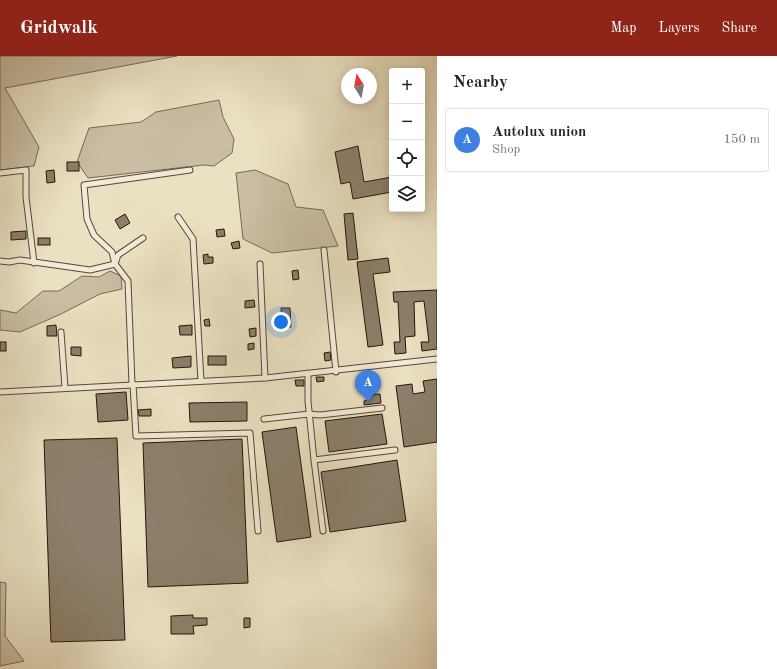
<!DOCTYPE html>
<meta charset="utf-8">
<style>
:root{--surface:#fff;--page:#f6f6f6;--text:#222;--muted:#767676;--line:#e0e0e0;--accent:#8f2418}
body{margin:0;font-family:"Old Standard TT",serif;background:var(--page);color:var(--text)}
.controls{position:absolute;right:12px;top:12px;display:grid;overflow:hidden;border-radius:4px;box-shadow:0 2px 10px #0003}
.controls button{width:36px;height:36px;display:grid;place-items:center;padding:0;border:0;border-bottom:1px solid var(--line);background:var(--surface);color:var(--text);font:20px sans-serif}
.compass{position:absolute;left:341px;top:12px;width:36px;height:36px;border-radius:50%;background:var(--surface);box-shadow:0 2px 10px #0003;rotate:349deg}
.you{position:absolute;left:281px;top:266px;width:14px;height:14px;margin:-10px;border:3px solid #fff;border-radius:50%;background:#1a73e8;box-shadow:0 0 0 6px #1a73e833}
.badge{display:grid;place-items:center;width:26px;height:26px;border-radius:50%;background:var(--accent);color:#fff;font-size:13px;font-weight:700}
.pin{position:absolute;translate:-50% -33px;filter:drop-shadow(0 1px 2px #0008)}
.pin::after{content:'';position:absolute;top:21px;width:14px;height:12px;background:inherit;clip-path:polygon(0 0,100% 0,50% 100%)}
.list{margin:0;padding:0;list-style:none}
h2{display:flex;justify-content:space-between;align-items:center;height:52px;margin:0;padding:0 16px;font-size:17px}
h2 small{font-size:13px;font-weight:400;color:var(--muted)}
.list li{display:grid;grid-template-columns:26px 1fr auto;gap:12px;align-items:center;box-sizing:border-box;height:64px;margin:0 8px 8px;padding:0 8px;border:1px solid var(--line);border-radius:4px}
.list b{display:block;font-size:15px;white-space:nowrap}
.list p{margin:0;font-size:13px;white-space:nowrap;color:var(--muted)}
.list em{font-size:13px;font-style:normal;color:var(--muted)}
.icon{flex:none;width:22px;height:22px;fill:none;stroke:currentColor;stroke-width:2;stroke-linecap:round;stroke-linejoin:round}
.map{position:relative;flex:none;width:437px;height:613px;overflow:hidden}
header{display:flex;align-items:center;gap:24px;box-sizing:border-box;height:56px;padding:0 20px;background:var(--accent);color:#fff}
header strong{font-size:19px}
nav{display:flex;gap:22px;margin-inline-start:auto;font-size:14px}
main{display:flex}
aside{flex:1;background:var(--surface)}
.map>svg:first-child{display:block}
.green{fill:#c9bea3;stroke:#786958}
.building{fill:#8c7f6b;stroke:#26140c}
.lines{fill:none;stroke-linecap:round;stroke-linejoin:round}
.minor-casing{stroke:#57473a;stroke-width:7}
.minor{stroke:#f1ecd7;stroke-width:5}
</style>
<header>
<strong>Gridwalk</strong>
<nav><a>Map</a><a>Layers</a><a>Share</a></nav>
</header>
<main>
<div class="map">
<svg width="437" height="613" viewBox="0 0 437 613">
<rect width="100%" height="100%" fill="#eae1c2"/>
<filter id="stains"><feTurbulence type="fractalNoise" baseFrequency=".005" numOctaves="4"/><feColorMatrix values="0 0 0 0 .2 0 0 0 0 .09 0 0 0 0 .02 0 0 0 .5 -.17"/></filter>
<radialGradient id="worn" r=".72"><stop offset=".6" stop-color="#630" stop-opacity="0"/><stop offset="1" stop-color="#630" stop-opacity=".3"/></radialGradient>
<g class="green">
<polygon points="0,0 177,0 5,32 39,91 34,110 0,114"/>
<polygon points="219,44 223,61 234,83 232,97 214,110 204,109 88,122 77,106 89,72 141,66 156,56"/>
<polygon points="255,114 288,128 296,151 323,154 338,190 272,197 243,183 236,117"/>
<polygon points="110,215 121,220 122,233 100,238 61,258 20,276 0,274 0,254 16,257 43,235 59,235 82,220 99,221"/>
<polygon points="0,526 6,527 5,580 24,605 0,610"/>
</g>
<g class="building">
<polygon points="358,90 364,126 392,121 392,136 353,143 350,126 341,128 335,96"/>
<rect x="67" y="106" width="12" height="9"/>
<polygon points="54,114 55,126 47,127 46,115"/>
<polygon points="353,157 358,203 348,204 344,158"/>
<polygon points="125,158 130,167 120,173 115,164"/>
<polygon points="224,173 225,180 217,181 216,174"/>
<polygon points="26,175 26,183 11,184 11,176"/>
<rect x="38" y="182" width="12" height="7"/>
<polygon points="239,185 240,192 233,193 231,187"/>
<polygon points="208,198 208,201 213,201 213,207 204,208 203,199"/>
<polygon points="388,202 390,216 373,218 383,289 368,291 357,206"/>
<polygon points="298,214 299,223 293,224 292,215"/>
<polygon points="437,234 437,293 422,295 421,286 429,286 424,245 414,246 415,280 405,281 406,297 395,298 394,286 400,286 398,246 394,246 393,236"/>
<polygon points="254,244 255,251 245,252 245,245"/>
<polygon points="281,252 290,252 291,271 282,272"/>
<polygon points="209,263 210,270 205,270 204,264"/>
<polygon points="56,269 57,280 47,280 47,270"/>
<polygon points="192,269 192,279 180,279 179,270"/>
<polygon points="256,272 256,280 250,281 249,273"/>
<rect x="0" y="286" width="6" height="9"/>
<polygon points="254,287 254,293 248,294 248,288"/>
<polygon points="71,291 81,291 81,300 71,299"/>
<polygon points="330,296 331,304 325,305 324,297"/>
<polygon points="191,300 191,311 173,312 172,302"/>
<rect x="208" y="300" width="18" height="9"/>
<polygon points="316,321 324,321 324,325 317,326"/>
<polygon points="437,323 437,386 404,391 396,330 412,328 413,338 425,336 423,325"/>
<polygon points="295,324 304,324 304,330 296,330"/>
<polygon points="126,336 128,364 98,366 96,338"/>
<polygon points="380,338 381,347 364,349 364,345 369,344 368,339"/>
<polygon points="247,346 247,365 190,366 189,347"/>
<polygon points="151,353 151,360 139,360 138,354"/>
<polygon points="382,358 387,388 329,396 325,365"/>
<polygon points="296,371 311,481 277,486 262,376"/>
<polygon points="117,382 125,584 51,586 44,384"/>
<polygon points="242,383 248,527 148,531 143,387"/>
<polygon points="397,404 406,465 330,476 321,416"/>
<polygon points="193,559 193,562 207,562 207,569 193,570 194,578 171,578 171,560"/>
<polygon points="244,562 250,562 250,571 244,572"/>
</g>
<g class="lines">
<g class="minor-casing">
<g id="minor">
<polyline points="0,117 26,114 26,141 34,207"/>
<polyline points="178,161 193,183 201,325"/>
<polyline points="324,194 336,316"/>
<polyline points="0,205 9,206 20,204 90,214 115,208 118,199 143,182"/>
<polyline points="260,208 265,322"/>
<polyline points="61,276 65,332"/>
<polyline points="308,319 308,345 314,404 395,394"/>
<polyline points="132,328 128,225 115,208 112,196 94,179 87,163 84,129 190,114"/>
<polyline points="133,328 136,380 250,377 258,475"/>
<polyline points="0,336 265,322 437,303"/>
<polyline points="264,363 309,358 320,359 382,352"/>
<polyline points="314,404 323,475"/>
</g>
</g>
<use href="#minor" class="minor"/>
</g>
<rect width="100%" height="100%" filter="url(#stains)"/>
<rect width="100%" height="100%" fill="url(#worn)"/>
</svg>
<div class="controls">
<button>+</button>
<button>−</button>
<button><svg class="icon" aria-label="locate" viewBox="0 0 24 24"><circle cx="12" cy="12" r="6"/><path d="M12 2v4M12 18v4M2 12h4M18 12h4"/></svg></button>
<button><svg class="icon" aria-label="layers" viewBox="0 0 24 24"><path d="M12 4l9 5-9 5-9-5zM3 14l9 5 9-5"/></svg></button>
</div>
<svg class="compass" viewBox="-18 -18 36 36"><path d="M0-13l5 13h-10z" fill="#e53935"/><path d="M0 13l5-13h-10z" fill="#767676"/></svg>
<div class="you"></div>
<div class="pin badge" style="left:368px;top:347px;background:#3f7fe0">A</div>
</div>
<aside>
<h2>Nearby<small></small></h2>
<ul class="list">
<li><span class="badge" style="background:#3f7fe0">A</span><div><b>Autolux union</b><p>Shop</p></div><em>150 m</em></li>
</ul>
</aside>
</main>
